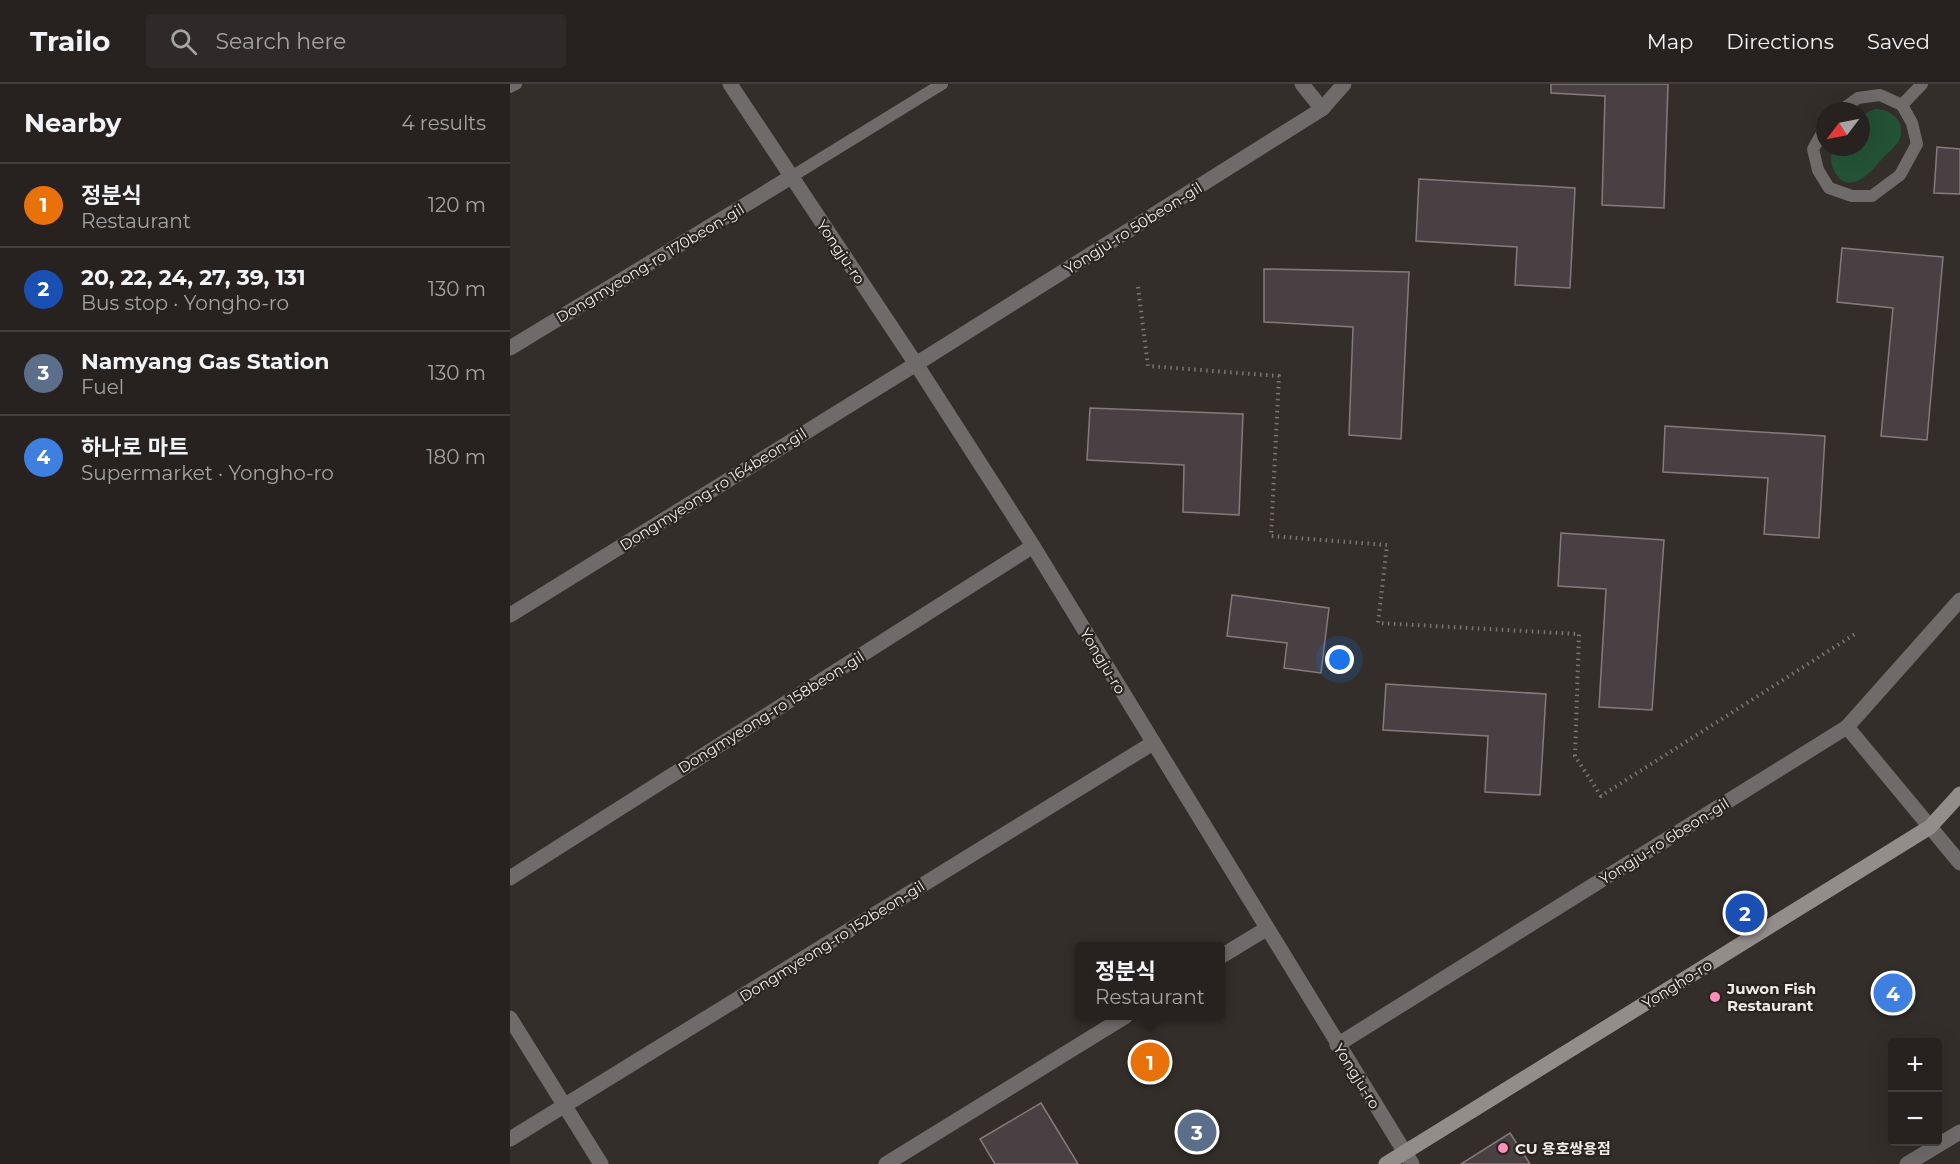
<!DOCTYPE html>
<meta charset="utf-8">
<style>
:root{--surface:#272220;--page:#2f2a29;--text:#f1f3f6;--muted:#a4a4a5;--line:#433f3e;--accent:#bca0f2}
body{margin:0;font-family:Montserrat,"Noto Sans KR",sans-serif;background:var(--page);color:var(--text)}
.controls{position:absolute;right:18px;bottom:18px;display:grid;overflow:hidden;border-radius:6px;box-shadow:0 6px 24px #0002}
.controls button{width:54px;height:54px;display:grid;place-items:center;padding:0;border:0;border-bottom:2px solid var(--line);background:var(--surface);color:var(--text);font:30px sans-serif}
.compass{position:absolute;left:1306px;top:18px;width:54px;height:54px;border-radius:50%;background:var(--surface);box-shadow:0 6px 24px #0002;rotate:238deg}
.you{position:absolute;left:830px;top:576px;width:21px;height:21px;margin:-15px;border:4px solid #fff;border-radius:50%;background:#1a73e8;box-shadow:0 0 0 9px #1a73e833}
.badge{display:grid;place-items:center;width:39px;height:39px;border-radius:50%;background:var(--accent);color:#fff;font-size:20px;font-weight:700}
.pin{position:absolute;translate:-50% -50%;border:3px solid #fff;box-shadow:0 2px 6px #0006}
.popup{position:absolute;left:565px;top:858px;width:150px;height:78px;box-sizing:border-box;display:grid;place-content:center;border-radius:6px;background:var(--surface);filter:drop-shadow(0 2px 4px #0005);font-size:20px;white-space:nowrap;color:var(--muted)}
.popup b{font-size:22px;color:var(--text)}
.popup::after{content:'';position:absolute;left:50%;top:100%;margin-left:-12px;border:12px solid transparent;border-top-color:var(--surface)}
.list{margin:0;padding:0;list-style:none}
h2{display:flex;justify-content:space-between;align-items:center;height:78px;margin:0;padding:0 24px;font-size:26px}
h2 small{font-size:20px;font-weight:400;color:var(--muted)}
.list li{display:grid;grid-template-columns:39px 1fr auto;gap:18px;align-items:center;box-sizing:border-box;height:84px;padding:0 24px;border-top:2px solid var(--line)}
.list b{display:block;font-size:22px;white-space:nowrap}
.list p{margin:0;font-size:20px;white-space:nowrap;color:var(--muted)}
.list em{font-size:20px;font-style:normal;color:var(--muted)}
.icon{flex:none;width:33px;height:33px;fill:none;stroke:currentColor;stroke-width:2;stroke-linecap:round;stroke-linejoin:round}
.map{position:relative;flex:none;width:1450px;height:1080px;overflow:hidden}
header{display:flex;align-items:center;gap:36px;box-sizing:border-box;height:84px;padding:0 30px;background:var(--surface);border-bottom:2px solid var(--line)}
header strong{font-size:28px}
nav{display:flex;gap:33px;margin-inline-start:auto;font-size:21px}
.search{width:420px;height:54px;background:var(--page);display:flex;align-items:center;gap:15px;box-sizing:border-box;padding:0 21px;border-radius:6px;color:var(--muted);font-size:22px}
main{display:flex}
aside{flex:1;background:var(--surface)}
.map>svg:first-child{display:block}
.green{fill:#245236}
.building{fill:#484043;stroke:#847b7e;stroke-width:1.5}
.lines{fill:none;stroke-linecap:round;stroke-linejoin:round}
.path{stroke:#7b7672;stroke-width:4;stroke-dasharray:1.5 4.5;stroke-linecap:butt}
.lane{stroke:#6f6b6a;stroke-width:12}
.street{stroke:#6f6b6a;stroke-width:15}
.secondary{stroke:#928c8b;stroke-width:15}
.poi-dot{fill:#fe8ebc;stroke:#2a2420;stroke-width:2}
.labels{text-anchor:middle;dominant-baseline:central;stroke-width:4.5;stroke-linejoin:round;paint-order:stroke}
.street-label{font-size:15px;fill:#efebe8;stroke:#2a2420}
.poi-label{font-size:15px;font-weight:bold;fill:#efebe8;stroke:#2a2420;text-anchor:start}
</style>
<header>
<strong>Trailo</strong>
<div class="search"><svg class="icon" aria-label="search" viewBox="0 0 24 24"><circle cx="10" cy="10" r="6"/><path d="M15 15l6 6"/></svg>Search here</div>
<nav><a>Map</a><a>Directions</a><a>Saved</a></nav>
</header>
<main>
<aside>
<h2>Nearby<small>4 results</small></h2>
<ul class="list">
<li><span class="badge" style="background:#e8710a">1</span><div><b>정분식</b><p>Restaurant</p></div><em>120 m</em></li>
<li><span class="badge" style="background:#1a4fb4">2</span><div><b>20, 22, 24, 27, 39, 131</b><p>Bus stop · Yongho-ro</p></div><em>130 m</em></li>
<li><span class="badge" style="background:#5c6f8a">3</span><div><b>Namyang Gas Station</b><p>Fuel</p></div><em>130 m</em></li>
<li><span class="badge" style="background:#3f7fe0">4</span><div><b>하나로 마트</b><p>Supermarket · Yongho-ro</p></div><em>180 m</em></li>
</ul>
</aside>
<div class="map">
<svg width="1450" height="1080" viewBox="0 0 1450 1080">
<rect width="100%" height="100%" fill="#342e2a"/>
<path class="green" d="M 1365,25 C 1378,25 1394,34 1391,51 C 1389,60 1380,67 1374,73 C 1363,85 1342,113 1326,90 C 1320,81 1320,72 1324,63 L 1351,63 L 1351,34 L 1356,29 Z"/>
<g class="building">
<polygon points="1041,0 1158,0 1154,124 1092,121 1095,12 1041,9"/>
<polygon points="1427,63 1450,65 1450,110 1424,109"/>
<polygon points="909,95 1065,104 1060,204 1005,201 1007,163 906,157"/>
<polygon points="1332,164 1433,173 1417,356 1371,352 1383,224 1327,218"/>
<polygon points="754,185 899,188 891,355 839,351 843,243 754,238"/>
<polygon points="580,324 733,330 729,431 673,428 674,381 577,376"/>
<polygon points="1155,342 1315,352 1309,454 1254,450 1258,394 1153,388"/>
<polygon points="1051,449 1154,456 1142,626 1089,623 1096,505 1048,502"/>
<polygon points="722,511 819,524 811,589 774,584 777,559 717,552"/>
<polygon points="876,600 1036,610 1030,711 975,708 978,652 873,646"/>
<polygon points="531,1019 568,1080 485,1080 470,1055"/>
<polygon points="1000,1049 1020,1080 951,1080"/>
</g>
<g class="lines">
<polyline class="path" points="628,203 638,282 769,292 761,452 877,461 868,539 1069,550 1065,672 1091,712 1345,550"/>
<g class="lane">
<polyline points="0,3 6,0"/>
<polyline points="1392,21 1412,0"/>
<polyline points="1315,44 1303,65 1308,86 1319,104 1342,112 1362,112 1390,91 1407,60 1402,39 1392,21 1370,11 1348,14 1330,27"/>
<polyline points="281,93 432,0"/>
</g>
<g class="street">
<polyline points="220,0 406,280 523,462 902,1080"/>
<polyline points="792,0 812,25"/>
<polyline points="0,264 281,93"/>
<polyline points="0,531 406,280 812,25 834,0"/>
<polyline points="1337,643 1450,779"/>
<polyline points="0,794 523,462"/>
<polyline points="710,873 756,845"/>
<polyline points="0,934 91,1080"/>
<polyline points="827,961 1337,643 1450,516"/>
<polyline points="0,1055 643,659"/>
<polyline points="376,1080 616,932"/>
<polyline points="1397,1080 1450,1048"/>
</g>
<polyline class="secondary" points="876,1080 1420,743 1450,710"/>
</g>
<g class="poi-dot">
<circle cx="1205" cy="913" r="6"/>
<circle cx="993" cy="1064" r="6"/>
</g>
<g class="labels">
<g class="street-label">
<text transform="translate(623 144) rotate(-32)">Yongju-ro 50beon-gil</text>
<text transform="translate(331 168) rotate(56)">Yongju-ro</text>
<text transform="translate(140 179) rotate(-31)">Dongmyeong-ro 170beon-gil</text>
<text transform="translate(203 405) rotate(-32)">Dongmyeong-ro 164beon-gil</text>
<text transform="translate(593 577) rotate(59)">Yongju-ro</text>
<text transform="translate(261 628) rotate(-32)">Dongmyeong-ro 158beon-gil</text>
<text transform="translate(1154 757) rotate(-32)">Yongju-ro 6beon-gil</text>
<text transform="translate(322 857) rotate(-32)">Dongmyeong-ro 152beon-gil</text>
<text transform="translate(1167 900) rotate(-32)">Yongho-ro</text>
<text transform="translate(847 992) rotate(58)">Yongju-ro</text>
</g>
<g class="poi-label">
<text x="1217" y="904">Juwon Fish<tspan x="1217" dy="17">Restaurant</tspan></text>
<text x="1005" y="1064">CU 용호쌍용점</text>
</g>
</g>
</svg>
<div class="controls">
<button>+</button>
<button>−</button>
</div>
<svg class="compass" viewBox="-18 -18 36 36"><path d="M0-13l5 13h-10z" fill="#e53935"/><path d="M0 13l5-13h-10z" fill="#a4a4a5"/></svg>
<div class="you"></div>
<div class="pin badge" style="left:640px;top:978px;background:#e8710a">1</div>
<div class="popup"><b>정분식</b>Restaurant</div>
<div class="pin badge" style="left:1235px;top:829px;background:#1a4fb4">2</div>
<div class="pin badge" style="left:687px;top:1048px;background:#5c6f8a">3</div>
<div class="pin badge" style="left:1383px;top:909px;background:#3f7fe0">4</div>
</div>
</main>
